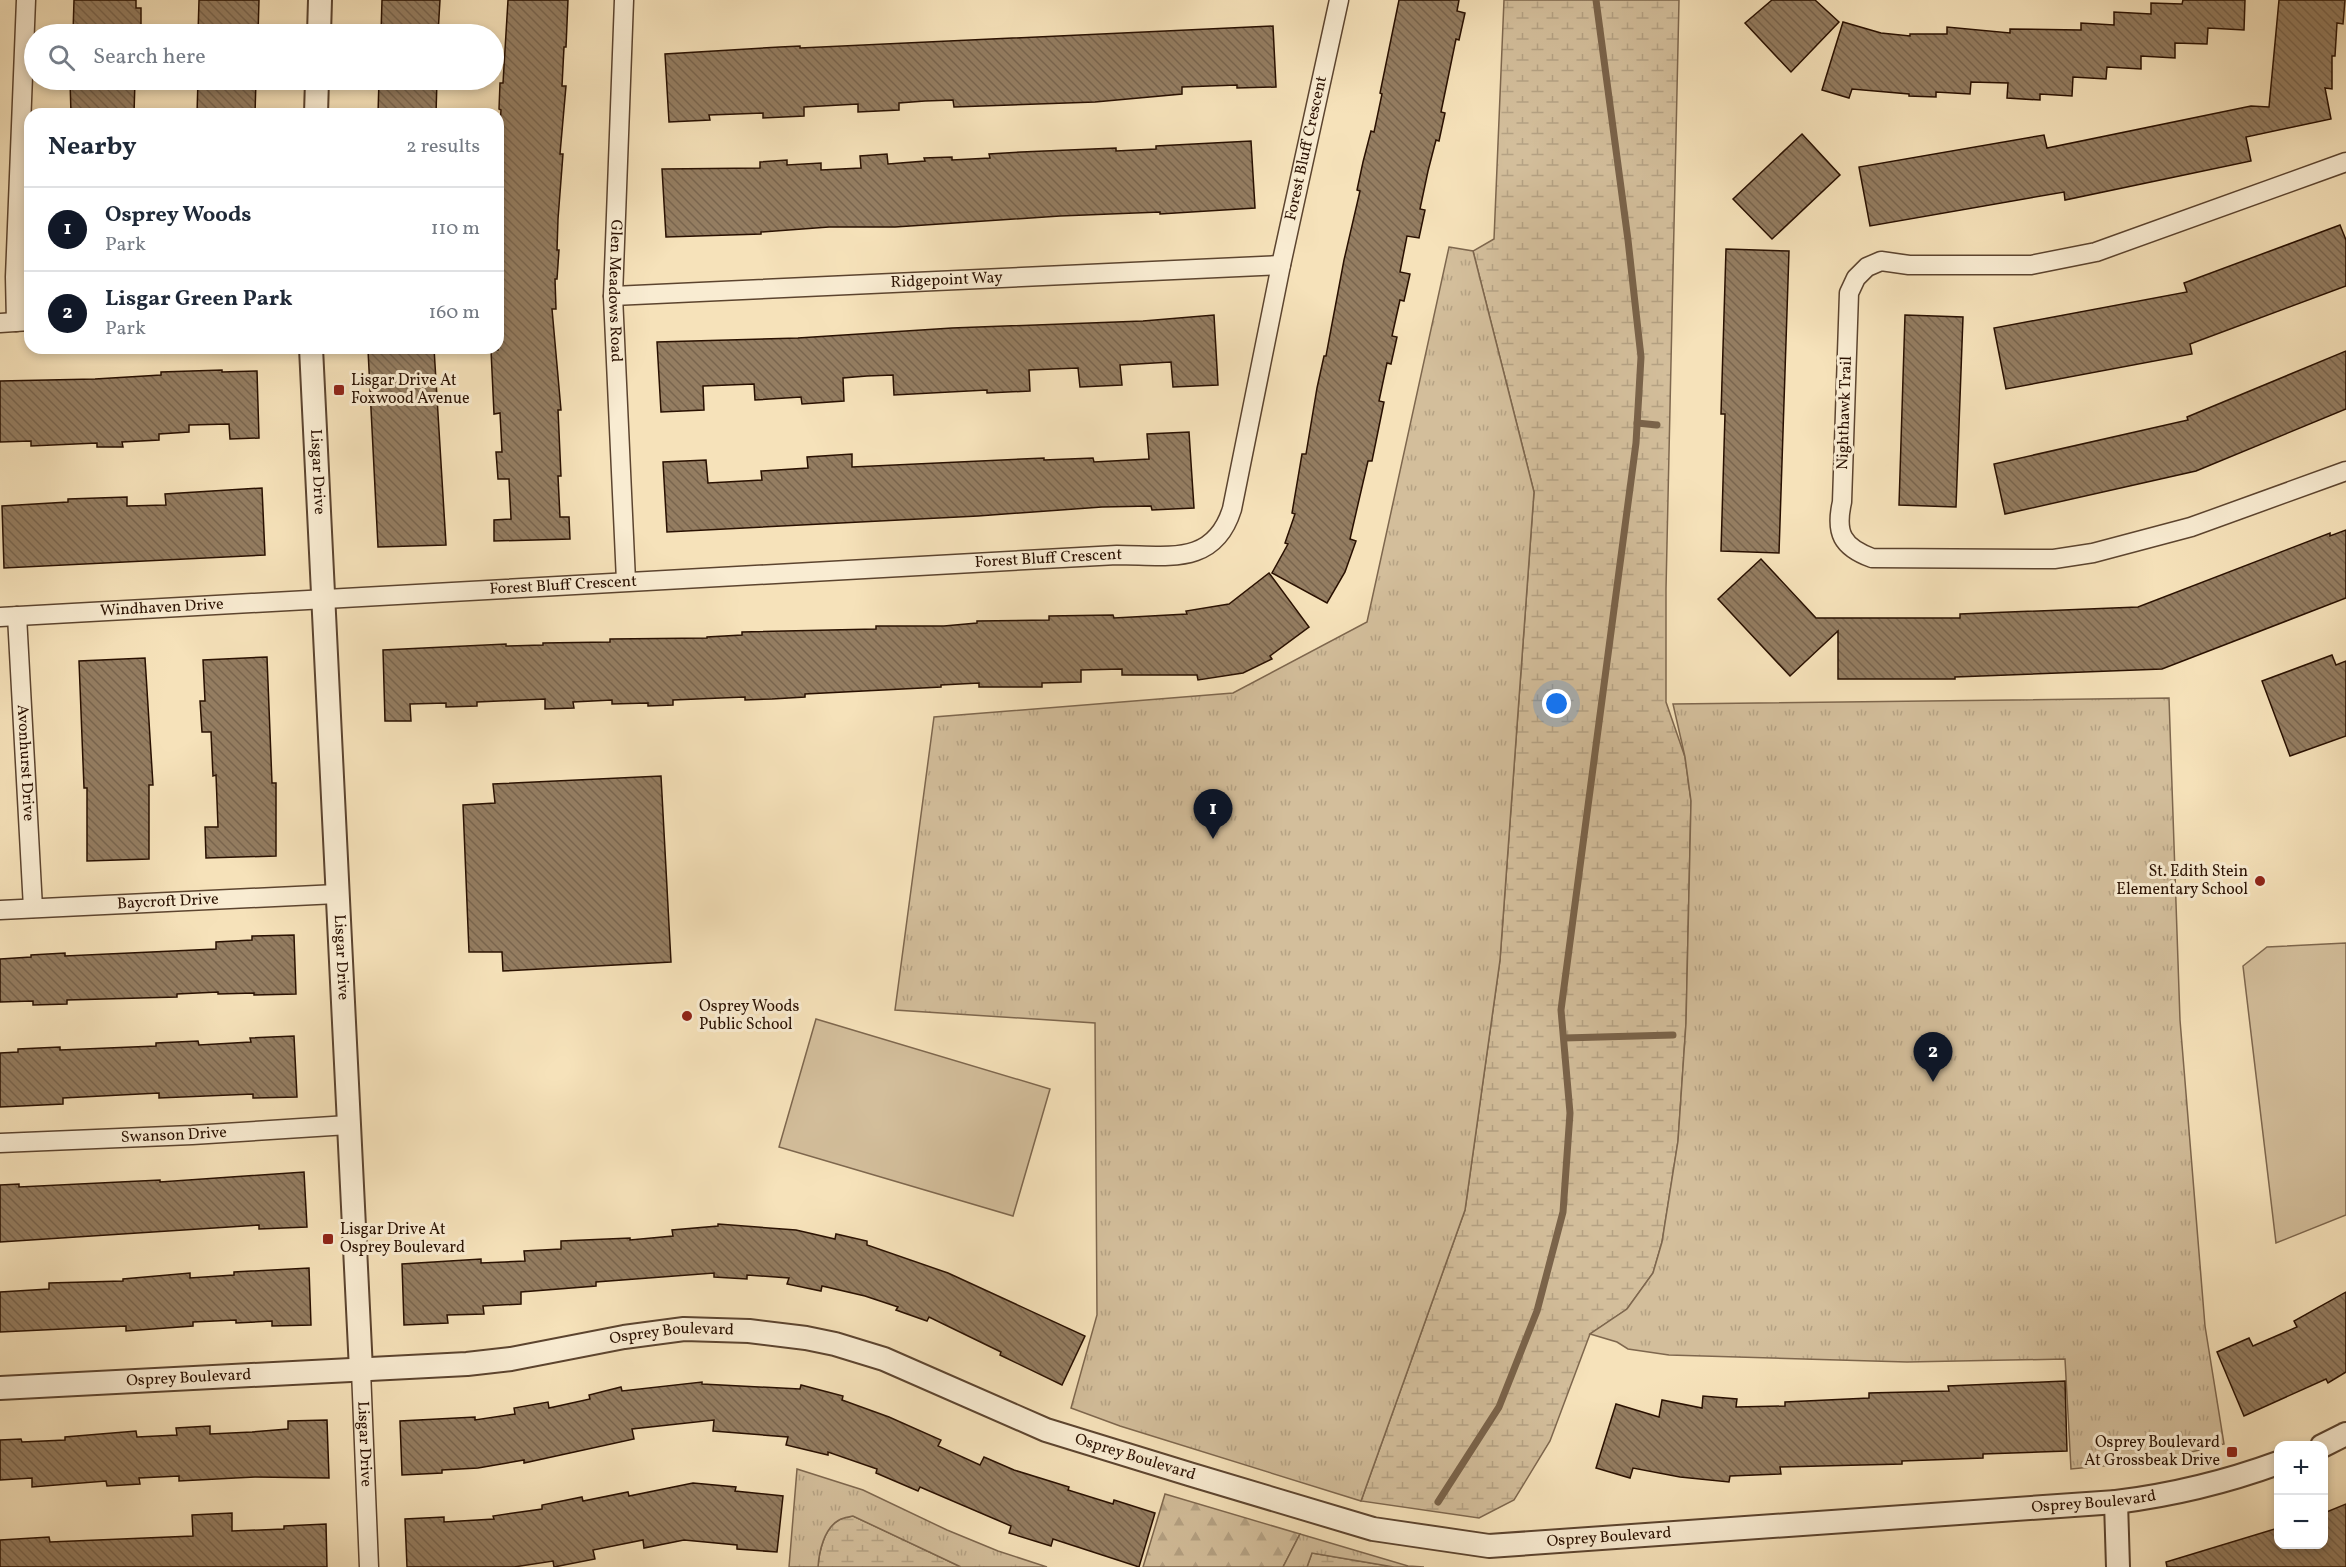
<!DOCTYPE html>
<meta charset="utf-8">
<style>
:root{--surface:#fff;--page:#f2f2f3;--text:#1f2937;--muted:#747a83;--line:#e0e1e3;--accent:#111827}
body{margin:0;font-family:Vollkorn,serif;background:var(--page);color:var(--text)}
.controls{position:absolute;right:18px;bottom:18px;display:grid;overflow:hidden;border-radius:12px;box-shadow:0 3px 9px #0003}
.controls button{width:54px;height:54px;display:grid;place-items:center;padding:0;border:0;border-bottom:2px solid var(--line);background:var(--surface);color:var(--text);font:30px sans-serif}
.you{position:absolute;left:1557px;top:704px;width:21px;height:21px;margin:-15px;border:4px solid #fff;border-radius:50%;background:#1a73e8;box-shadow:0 0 0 9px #1a73e833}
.badge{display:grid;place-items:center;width:39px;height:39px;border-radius:50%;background:var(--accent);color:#fff;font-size:20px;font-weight:700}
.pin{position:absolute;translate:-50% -50px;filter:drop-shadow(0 2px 3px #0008)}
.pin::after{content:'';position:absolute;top:32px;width:21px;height:18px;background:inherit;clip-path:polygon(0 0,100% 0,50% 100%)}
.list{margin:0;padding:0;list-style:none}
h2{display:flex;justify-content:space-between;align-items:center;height:78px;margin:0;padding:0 24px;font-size:26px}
h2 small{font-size:20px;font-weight:400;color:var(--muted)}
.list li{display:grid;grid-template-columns:39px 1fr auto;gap:18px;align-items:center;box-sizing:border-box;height:84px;padding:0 24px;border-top:2px solid var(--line)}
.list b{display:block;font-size:22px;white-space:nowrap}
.list p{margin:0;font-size:20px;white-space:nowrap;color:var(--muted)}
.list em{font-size:20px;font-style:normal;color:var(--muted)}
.icon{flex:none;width:33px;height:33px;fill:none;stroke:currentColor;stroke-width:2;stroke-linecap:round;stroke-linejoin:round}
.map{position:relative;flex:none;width:2346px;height:1567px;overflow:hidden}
.search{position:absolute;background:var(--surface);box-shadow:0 3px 9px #0003;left:24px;top:24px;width:480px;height:66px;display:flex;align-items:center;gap:15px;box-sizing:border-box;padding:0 21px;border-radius:33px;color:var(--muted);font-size:22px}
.panel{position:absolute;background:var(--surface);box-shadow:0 3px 9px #0003;left:24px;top:108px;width:480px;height:246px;border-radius:18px}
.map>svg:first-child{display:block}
.grass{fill:#d3be9b;stroke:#7e674e;stroke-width:1.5}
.forest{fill:url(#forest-firs);stroke:#7e674e;stroke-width:1.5}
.wetland{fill:url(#wetland-marsh);stroke:#7e674e;stroke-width:1.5}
.park{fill:url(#park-tufts);stroke:#7e674e;stroke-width:1.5}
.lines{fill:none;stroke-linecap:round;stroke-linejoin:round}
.stream{stroke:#7a634a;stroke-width:7}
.building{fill:url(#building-back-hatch);stroke:#291001;stroke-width:1.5}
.minor-casing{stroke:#5c442f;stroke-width:21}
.tertiary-casing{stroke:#5c442f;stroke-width:26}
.minor{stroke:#f9ecd2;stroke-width:18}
.tertiary{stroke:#f9ecd2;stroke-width:22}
.poi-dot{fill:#8f2418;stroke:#f9ecd2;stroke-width:2}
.labels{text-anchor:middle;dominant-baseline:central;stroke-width:6;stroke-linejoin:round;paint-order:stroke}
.street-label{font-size:16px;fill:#291001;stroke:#f9ecd2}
.poi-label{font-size:16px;fill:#291001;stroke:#f9ecd2;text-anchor:start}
</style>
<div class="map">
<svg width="2346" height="1567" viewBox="0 0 2346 1567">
<defs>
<pattern id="forest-firs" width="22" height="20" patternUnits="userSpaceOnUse" patternTransform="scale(1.5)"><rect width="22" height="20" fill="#d3be9b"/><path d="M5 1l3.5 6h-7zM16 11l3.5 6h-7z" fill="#b5a284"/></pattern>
<pattern id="wetland-marsh" width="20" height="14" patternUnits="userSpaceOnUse" patternTransform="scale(1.5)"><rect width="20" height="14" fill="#d3be9b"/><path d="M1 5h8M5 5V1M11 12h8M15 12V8" fill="none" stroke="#b5a284"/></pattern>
<pattern id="park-tufts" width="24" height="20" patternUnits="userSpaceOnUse" patternTransform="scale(1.5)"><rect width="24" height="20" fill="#d3be9b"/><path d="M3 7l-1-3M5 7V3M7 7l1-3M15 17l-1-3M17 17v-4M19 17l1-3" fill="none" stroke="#b5a284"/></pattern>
<pattern id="building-back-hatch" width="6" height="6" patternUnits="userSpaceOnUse" patternTransform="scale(1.5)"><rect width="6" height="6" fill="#947d61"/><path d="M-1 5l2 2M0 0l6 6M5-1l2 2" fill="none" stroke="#79654e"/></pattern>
</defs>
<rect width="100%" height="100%" fill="#f6e2ba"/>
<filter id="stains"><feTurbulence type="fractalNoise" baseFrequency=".00333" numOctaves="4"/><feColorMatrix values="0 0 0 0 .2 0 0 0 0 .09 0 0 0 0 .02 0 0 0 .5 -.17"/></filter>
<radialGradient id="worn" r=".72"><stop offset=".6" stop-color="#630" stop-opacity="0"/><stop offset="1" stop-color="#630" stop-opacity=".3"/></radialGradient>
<g class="grass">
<polygon points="2346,943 2346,1215 2276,1243 2243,966 2267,947"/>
<polygon points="816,1019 1050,1089 1013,1216 779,1147"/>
</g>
<polygon class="forest" points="1165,1494 1300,1534 1283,1567 1143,1567"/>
<g class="wetland">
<polygon points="1504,0 1679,0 1666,589 1666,702 1685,757 1691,801 1686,1023 1678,1141 1662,1242 1653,1273 1627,1309 1590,1334 1550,1441 1514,1500 1479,1518 1361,1501 1465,1210 1500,960 1534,492 1473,251 1494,239"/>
<path d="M 853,1516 L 961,1567 L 818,1567 C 819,1552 824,1528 839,1520 C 842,1518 849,1517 853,1516 Z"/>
<polygon points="1312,1553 1394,1567 1307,1567"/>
</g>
<g class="park">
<polygon points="1449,247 1473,251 1534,492 1500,960 1465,1210 1361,1501 1120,1426 1071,1408 1097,1315 1095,1023 895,1010 934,717 1233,693 1367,622"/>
<polygon points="2169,698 2180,1020 2205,1326 2224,1444 2155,1461 2071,1469 2065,1359 1907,1362 1669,1355 1628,1349 1617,1342 1590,1334 1627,1309 1653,1273 1662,1242 1678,1141 1686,1023 1691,801 1685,757 1673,704"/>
<path d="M 797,1469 L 863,1490 L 947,1530 L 998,1551 L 1047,1567 L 961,1567 L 853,1516 C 849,1517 842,1518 839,1520 C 824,1528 819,1552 818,1567 L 789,1567 Z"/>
<polygon points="1300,1534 1408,1566 1424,1567 1394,1567 1312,1553 1307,1567 1283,1567"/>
</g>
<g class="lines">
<g class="stream">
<polyline points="1637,423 1657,425"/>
<polyline points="1564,1038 1673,1035"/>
<polyline points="1438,1502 1499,1407 1537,1311 1563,1212 1570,1113 1561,1010 1636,443 1641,357 1628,240 1596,0"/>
</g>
</g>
<g class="building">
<polygon points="74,0 136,0 136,8 141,8 141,34 73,33"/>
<polygon points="199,0 259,0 258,34 198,34"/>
<polygon points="382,0 440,0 438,34 381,34"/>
<polygon points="508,0 568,0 566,47 564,47 562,86 566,86 560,154 563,154 558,219 557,250 559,250 557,279 555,279 556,309 552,309 561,410 558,410 561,476 558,476 560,517 569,517 570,539 494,541 494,520 511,519 509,479 498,479 496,452 502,452 500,413 494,414 491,350 498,350 498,246 501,210 498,210 498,150 501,110 499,109 500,83 503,83"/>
<polygon points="1399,0 1459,0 1457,11 1465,13 1459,40 1456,39 1441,112 1445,113 1439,141 1436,140 1428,171 1420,209 1425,210 1419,238 1407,236 1400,272 1410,274 1404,301 1400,300 1392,336 1397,337 1391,364 1387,363 1379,401 1384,402 1372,461 1368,461 1350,539 1356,541 1345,572 1327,603 1272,573 1288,544 1285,543 1295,514 1292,513 1302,454 1306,454 1317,388 1324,356 1326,356 1344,260 1360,191 1357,190 1363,162 1371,131 1374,132 1382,94 1380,93"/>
<polygon points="1772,0 1815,0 1839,22 1791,72 1745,23"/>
<polygon points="2183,0 2245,0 2244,30 2208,28 2207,44 2175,43 2175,58 2141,56 2141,69 2107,67 2106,79 2073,77 2072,96 2040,94 2040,100 2007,98 2008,83 1971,82 1970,94 1936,92 1936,97 1909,96 1909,94 1852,89 1849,98 1822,90 1843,22 1881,33 1910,36 1910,34 1947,34 1947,27 2010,33 2010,29 2081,30 2081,23 2114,25 2114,12 2151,14 2151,3 2182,4"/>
<polygon points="2279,0 2345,0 2343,24 2337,23 2335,56 2332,56 2332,89 2325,88 2331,119 2246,137 2251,161 2065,200 2064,192 1870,226 1859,167 2044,135 2047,148 2251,106 2269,107"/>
<polygon points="1273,26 1276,87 1237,88 1237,85 1182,87 1182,94 1095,102 954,107 953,100 925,101 899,103 899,110 858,112 858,104 804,107 804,116 763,118 763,113 737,114 709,115 710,120 669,122 665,54 780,47 800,46 800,48"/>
<polygon points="70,80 135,80 134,114 71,114"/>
<polygon points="198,80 256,80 255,114 197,114"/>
<polygon points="379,80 437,80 436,114 378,114"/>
<polygon points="1802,134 1840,175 1772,239 1733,199"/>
<polygon points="1251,141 1255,208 1160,214 1160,212 1060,216 895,227 829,227 761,232 761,234 666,237 662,169 760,168 760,162 787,160 787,165 821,163 821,170 861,168 860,156 887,154 888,164 925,161 924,158 952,157 952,160 990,158 989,154 1021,152 1116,148 1116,151 1156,149 1156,146"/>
<polygon points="2340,225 2346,240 2346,286 2190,344 2192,354 2006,389 1994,328 2187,292 2184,283"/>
<polygon points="1726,249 1789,251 1779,553 1721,551 1725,414 1721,414"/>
<polygon points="1214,315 1218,385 1173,387 1171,362 1120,365 1122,385 1080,387 1078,368 1029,370 1030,391 987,393 987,390 894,395 893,375 867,376 843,378 844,401 802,404 801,397 755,400 754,384 703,386 704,410 661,412 657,342 798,338 952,328 1143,321"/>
<polygon points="1905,315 1963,317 1956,507 1899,505"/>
<polygon points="434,348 446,545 378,547 368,350"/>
<polygon points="2346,351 2346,409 2196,471 2005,514 1994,464 2188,420 2187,417"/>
<polygon points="222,370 222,372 257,371 259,438 230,439 229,424 189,425 189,432 159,434 159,440 122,442 123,447 97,447 97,443 31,446 31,441 0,442 0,381 95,379 161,375 161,372"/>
<polygon points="1189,432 1194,508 1152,510 1151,506 1102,507 978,516 667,532 663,462 706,460 708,483 762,480 761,471 808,468 807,457 852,454 852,467 1044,458 1044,460 1093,458 1094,462 1149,459 1147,434"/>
<polygon points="262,488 265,555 4,568 2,506 68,502 68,499 127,497 127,506 166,505 165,494"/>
<polygon points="2346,530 2346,598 2162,669 1955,677 1955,679 1838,679 1838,631 1790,676 1718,599 1761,559 1816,618 1960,618 1960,614 2138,607 2330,533 2330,536"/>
<polygon points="1269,573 1309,627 1270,656 1272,659 1243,673 1198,680 1197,675 1122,675 1122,669 1081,670 1081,682 1042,683 1042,687 979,687 979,683 941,685 941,687 805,694 805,697 772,699 745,700 745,697 673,700 673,705 648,706 648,703 612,704 612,700 573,702 574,708 545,709 545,699 477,702 477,706 446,707 446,703 410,704 411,721 385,721 383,650 506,644 506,646 543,645 543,643 610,642 610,639 707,638 707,637 742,635 742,632 876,629 876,626 944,626 977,623 977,621 1049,620 1049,616 1113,615 1114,618 1187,614 1186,611 1229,604"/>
<polygon points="2332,655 2336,665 2346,661 2346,736 2290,756 2262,681"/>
<polygon points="267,657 272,783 276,783 276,856 206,858 205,827 218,827 216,775 213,776 211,732 202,732 200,701 205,701 203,660"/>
<polygon points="145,658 153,785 149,785 149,859 87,861 87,788 84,788 79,661"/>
<polygon points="661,776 671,962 503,971 502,952 469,952 463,805 495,803 493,784"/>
<polygon points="294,935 296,994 254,995 254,993 218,994 218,992 177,994 177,997 67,1000 67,1004 33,1005 33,1001 0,1002 0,959 31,957 31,955 65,953 65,956 216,949 216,942 252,940 252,936"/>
<polygon points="294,1036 297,1097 253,1098 253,1094 159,1098 159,1093 63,1098 63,1104 0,1107 0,1053 18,1052 18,1049 60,1047 60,1050 156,1046 156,1043 198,1041 199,1045 251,1042 250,1038"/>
<polygon points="304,1172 307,1227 259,1229 259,1225 0,1242 0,1185 19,1184 19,1187 160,1180 160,1182"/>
<polygon points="718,1224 796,1230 835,1239 836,1234 867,1241 867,1245 948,1273 1085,1336 1062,1385 1000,1355 1001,1352 929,1317 927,1321 896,1310 898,1307 865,1296 822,1286 821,1291 787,1284 789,1278 747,1275 747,1279 714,1277 714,1273 596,1282 596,1286 521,1292 521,1304 483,1306 484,1314 447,1315 448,1323 404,1325 402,1264 481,1259 481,1263 525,1261 524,1251 561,1249 561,1241 630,1238 630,1240 673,1236 672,1230 718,1226"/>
<polygon points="309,1268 311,1325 272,1326 272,1321 236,1323 236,1320 193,1322 193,1326 126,1331 126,1326 0,1332 0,1292 49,1289 49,1283 123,1281 123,1279 190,1273 190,1278 234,1275 234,1272"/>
<polygon points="2346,1292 2346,1372 2328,1383 2326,1379 2244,1416 2217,1352 2249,1338 2253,1346 2297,1327 2294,1321"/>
<polygon points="2065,1381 2067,1451 1983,1454 1983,1458 1902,1461 1902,1464 1780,1467 1781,1474 1730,1476 1729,1482 1680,1477 1633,1468 1630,1478 1596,1468 1616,1404 1659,1417 1662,1400 1702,1408 1703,1396 1737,1399 1736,1407 1785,1406 1785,1402 1869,1398 1869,1393 1949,1391 1948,1386"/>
<polygon points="702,1382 702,1384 800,1389 801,1385 843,1396 842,1400 889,1417 941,1440 938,1446 980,1465 984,1457 1014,1470 1069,1487 1068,1490 1113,1504 1114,1500 1155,1513 1139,1567 1053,1539 1051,1546 1009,1533 1011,1526 920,1487 918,1491 876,1473 877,1469 828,1452 828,1455 786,1445 788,1437 713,1431 714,1420 632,1429 634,1439 524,1463 524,1460 478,1468 442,1470 442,1473 402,1475 400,1421 475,1417 475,1420 515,1414 514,1408 548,1402 549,1408 590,1399 589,1395 621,1387 622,1391"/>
<polygon points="327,1420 329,1478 255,1477 179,1481 179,1476 139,1478 140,1484 107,1486 106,1481 32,1487 32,1478 0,1480 0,1440 21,1439 22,1442 65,1440 65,1437 136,1431 137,1437 177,1435 176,1428 210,1426 210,1434 252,1432 288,1429 288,1421"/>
<polygon points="693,1483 736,1487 735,1491 783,1496 777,1552 737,1549 737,1545 684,1540 644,1548 643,1540 593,1550 595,1559 554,1567 553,1561 514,1567 407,1567 405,1519 444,1517 444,1522 494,1519 493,1516 542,1509 542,1505 582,1497 583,1501 628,1492 629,1496"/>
<polygon points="2346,1504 2346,1567 2167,1567 2166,1562 2278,1528 2278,1545 2324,1545 2324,1513"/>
<polygon points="232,1513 232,1531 284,1529 284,1526 326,1524 327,1567 0,1567 0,1540 49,1537 50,1542 193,1536 192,1515"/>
</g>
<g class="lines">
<g class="minor-casing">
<g id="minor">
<path id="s1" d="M 624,0 L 613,296 L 626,581"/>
<path d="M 2346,162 L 2096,252 L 2031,265 L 1909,265 L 1881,261 L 1867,267 L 1856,278 L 1849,293 L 1842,502 C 1835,533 1842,547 1872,558 L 2054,559 L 2093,553 L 2191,527 L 2346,471"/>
<path id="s2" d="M 613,296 L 1281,265"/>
<polyline points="16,322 15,277 26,0"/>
<polyline points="0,323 30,321"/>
<path id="s3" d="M 17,616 L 33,908"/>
<path id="s4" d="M 0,617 L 1117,555 C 1167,555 1214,567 1232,509 L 1281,265 L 1339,0"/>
<path id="s5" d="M 0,910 L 337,894"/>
<path id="s6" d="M 0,1143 L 192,1135 L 348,1125"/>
<path id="s7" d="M 361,1370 L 369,1567"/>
</g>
</g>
<g class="tertiary-casing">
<g id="tertiary">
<polyline points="319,34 320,0"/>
<polyline points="316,114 317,80"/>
<path id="s8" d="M 311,348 L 361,1370"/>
<path id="s9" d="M 0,1388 L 467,1364 L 511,1359 L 624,1337 L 684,1329 L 749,1331 L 806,1338 L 835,1344 L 884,1359 L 1046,1430 L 1189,1474 L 1373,1529 L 1489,1546 L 2116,1502 C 2172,1495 2226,1482 2278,1463"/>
<polyline points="2322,1446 2346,1434"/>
<polyline points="2116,1502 2118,1567"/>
</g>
</g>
<use href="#minor" class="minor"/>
<use href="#tertiary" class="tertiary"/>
</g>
<g class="poi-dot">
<rect x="333" y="384" width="12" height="12" rx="3"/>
<circle cx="2260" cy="881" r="6"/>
<circle cx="687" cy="1016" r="6"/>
<rect x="322" y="1233" width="12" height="12" rx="3"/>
<rect x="2226" y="1446" width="12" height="12" rx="3"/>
</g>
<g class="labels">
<g class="street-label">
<text stroke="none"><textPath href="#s4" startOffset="1624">Forest Bluff Crescent</textPath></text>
<text stroke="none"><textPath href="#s2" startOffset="334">Ridgepoint Way</textPath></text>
<text stroke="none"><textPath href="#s1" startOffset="291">Glen Meadows Road</textPath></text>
<text transform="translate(1845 413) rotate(-88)">Nighthawk Trail</text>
<text stroke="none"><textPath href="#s8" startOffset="124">Lisgar Drive</textPath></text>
<text stroke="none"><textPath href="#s4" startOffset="1050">Forest Bluff Crescent</textPath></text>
<text stroke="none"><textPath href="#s4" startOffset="564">Forest Bluff Crescent</textPath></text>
<text stroke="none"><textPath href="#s4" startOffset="162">Windhaven Drive</textPath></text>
<text stroke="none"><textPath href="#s3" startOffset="147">Avonhurst Drive</textPath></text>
<text stroke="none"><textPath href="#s5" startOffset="168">Baycroft Drive</textPath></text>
<text stroke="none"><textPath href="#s8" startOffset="610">Lisgar Drive</textPath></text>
<text stroke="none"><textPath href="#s6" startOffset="174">Swanson Drive</textPath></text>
<text stroke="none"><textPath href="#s9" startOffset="675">Osprey Boulevard</textPath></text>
<text stroke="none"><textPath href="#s9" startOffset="189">Osprey Boulevard</textPath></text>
<text stroke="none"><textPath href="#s7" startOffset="74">Lisgar Drive</textPath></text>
<text stroke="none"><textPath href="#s9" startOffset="1161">Osprey Boulevard</textPath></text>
<text stroke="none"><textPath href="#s9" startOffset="2133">Osprey Boulevard</textPath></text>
<text stroke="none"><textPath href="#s9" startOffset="1647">Osprey Boulevard</textPath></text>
</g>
<g class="poi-label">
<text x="351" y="381">Lisgar Drive At<tspan x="351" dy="18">Foxwood Avenue</tspan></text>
<text x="2248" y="872" text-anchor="end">St. Edith Stein<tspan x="2248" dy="18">Elementary School</tspan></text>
<text x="699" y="1007">Osprey Woods<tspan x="699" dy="18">Public School</tspan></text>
<text x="340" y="1230">Lisgar Drive At<tspan x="340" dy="18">Osprey Boulevard</tspan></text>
<text x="2220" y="1443" text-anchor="end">Osprey Boulevard<tspan x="2220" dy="18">At Grossbeak Drive</tspan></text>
</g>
</g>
<rect width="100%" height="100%" filter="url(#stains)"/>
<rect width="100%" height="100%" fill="url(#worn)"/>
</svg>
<div class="controls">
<button>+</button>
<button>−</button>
</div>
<div class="you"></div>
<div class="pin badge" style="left:1213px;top:839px">1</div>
<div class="pin badge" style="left:1933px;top:1082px">2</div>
<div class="search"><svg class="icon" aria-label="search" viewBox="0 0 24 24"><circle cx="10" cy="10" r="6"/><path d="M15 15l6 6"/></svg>Search here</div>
<section class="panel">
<h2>Nearby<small>2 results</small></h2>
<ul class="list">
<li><span class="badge">1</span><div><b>Osprey Woods</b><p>Park</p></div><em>110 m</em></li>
<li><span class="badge">2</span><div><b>Lisgar Green Park</b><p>Park</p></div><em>160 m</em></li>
</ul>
</section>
</div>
